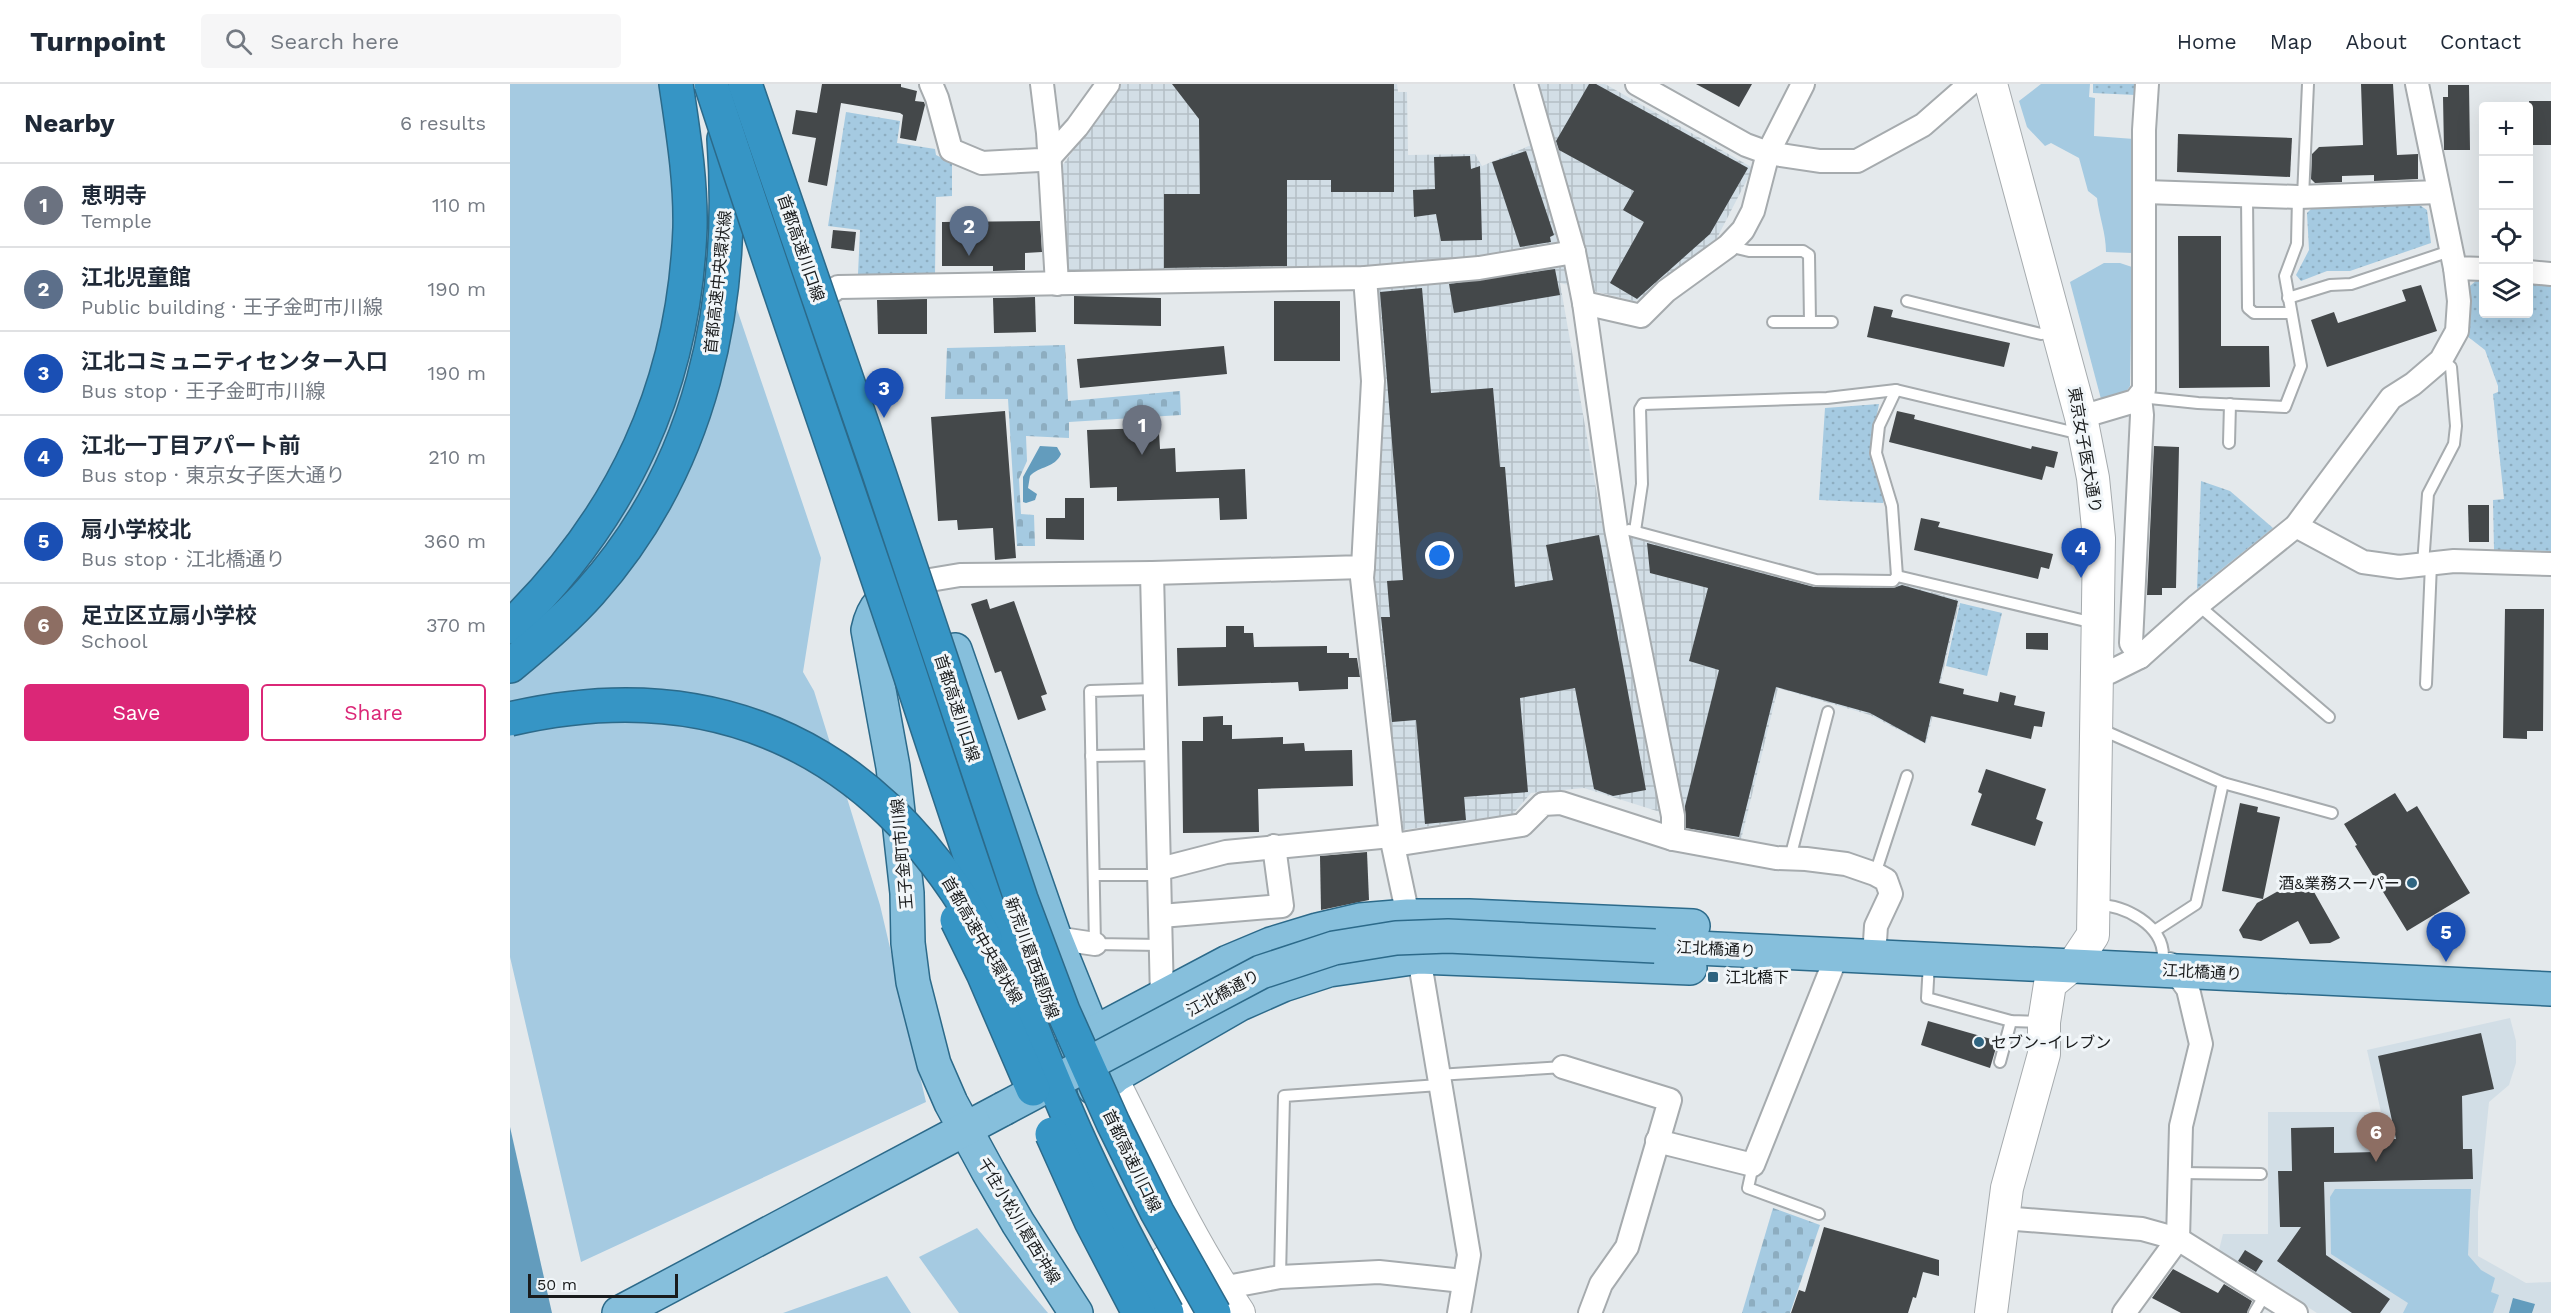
<!DOCTYPE html>
<meta charset="utf-8">
<style>
:root{--surface:#fff;--page:#f6f6f7;--text:#1f2937;--muted:#747a83;--line:#e0e1e3;--accent:#db2777}
body{margin:0;font-family:"Work Sans","Noto Sans JP",sans-serif;background:var(--page);color:var(--text)}
.controls{position:absolute;right:18px;top:18px;display:grid;overflow:hidden;border-radius:6px;box-shadow:0 6px 24px #0002}
.controls button{width:54px;height:54px;display:grid;place-items:center;padding:0;border:0;border-bottom:2px solid var(--line);background:var(--surface);color:var(--text);font:30px sans-serif}
.scale{position:absolute;left:18px;bottom:15px;width:150px;box-sizing:border-box;padding-left:6px;border:3px solid #191b1c;border-top:0;font-size:16px;line-height:21px;white-space:nowrap;color:#191b1c;-webkit-text-stroke:4px #f1f6f9;paint-order:stroke}
.you{position:absolute;left:930px;top:472px;width:21px;height:21px;margin:-15px;border:4px solid #fff;border-radius:50%;background:#1a73e8;box-shadow:0 0 0 9px #1a73e833}
.badge{display:grid;place-items:center;width:39px;height:39px;border-radius:50%;background:var(--accent);color:#fff;font-size:20px;font-weight:700}
.pin{position:absolute;translate:-50% -50px;filter:drop-shadow(0 2px 3px #0008)}
.pin::after{content:'';position:absolute;top:32px;width:21px;height:18px;background:inherit;clip-path:polygon(0 0,100% 0,50% 100%)}
.list{margin:0;padding:0;list-style:none}
h2{display:flex;justify-content:space-between;align-items:center;height:78px;margin:0;padding:0 24px;font-size:26px}
h2 small{font-size:20px;font-weight:400;color:var(--muted)}
.list li{display:grid;grid-template-columns:39px 1fr auto;gap:18px;align-items:center;box-sizing:border-box;height:84px;padding:0 24px;border-top:2px solid var(--line)}
.list b{display:block;font-size:22px;white-space:nowrap}
.list p{margin:0;font-size:20px;white-space:nowrap;color:var(--muted)}
.list em{font-size:20px;font-style:normal;color:var(--muted)}
.actions{display:flex;gap:12px;padding:18px 24px}
.actions a{flex:1;padding:14px 0;border:2px solid var(--accent);border-radius:6px;text-align:center;font-size:21px;color:var(--accent)}
.actions .main{background:var(--accent);color:#fff}
.icon{flex:none;width:33px;height:33px;fill:none;stroke:currentColor;stroke-width:2;stroke-linecap:round;stroke-linejoin:round}
.map{position:relative;flex:none;width:2041px;height:1229px;overflow:hidden}
header{display:flex;align-items:center;gap:36px;box-sizing:border-box;height:84px;padding:0 30px;background:var(--surface);border-bottom:2px solid var(--line)}
header strong{font-size:28px}
nav{display:flex;gap:33px;margin-inline-start:auto;font-size:21px}
.search{width:420px;height:54px;background:var(--page);display:flex;align-items:center;gap:15px;box-sizing:border-box;padding:0 21px;border-radius:6px;color:var(--muted);font-size:22px}
main{display:flex}
aside{flex:1;background:var(--surface)}
.map>svg:first-child{display:block}
.built{fill:#d2dee6}
.industrial{fill:url(#industrial-grid)}
.green{fill:#a5cae1}
.cemetery{fill:url(#cemetery-stones)}
.park{fill:url(#park-dots)}
.water{fill:#639cbd}
.building{fill:#44484a}
.lines{fill:none;stroke-linecap:round;stroke-linejoin:round}
.lane-casing{stroke:#a6abae;stroke-width:14}
.street-casing{stroke:#a6abae;stroke-width:26}
.secondary-casing{stroke:#a6abae;stroke-width:34}
.primary-casing{stroke:#2c6a8a;stroke-width:36}
.highway-casing{stroke:#2c6a8a;stroke-width:36}
.lane{stroke:#fff;stroke-width:10}
.street{stroke:#fff;stroke-width:22}
.secondary{stroke:#fff;stroke-width:32}
.primary{stroke:#86bfdc;stroke-width:33}
.highway{stroke:#3695c5;stroke-width:33}
.primary-bridge-casing{stroke:#2c6a8a;stroke-width:36;stroke-linecap:butt}
.highway-bridge-casing{stroke:#2c6a8a;stroke-width:36;stroke-linecap:butt}
.primary-bridge{stroke:#86bfdc;stroke-width:33}
.highway-bridge{stroke:#3695c5;stroke-width:33}
.poi-dot{fill:#2f6480;stroke:#f1f6f9;stroke-width:2}
.labels{text-anchor:middle;dominant-baseline:central;stroke-width:6;stroke-linejoin:round;paint-order:stroke}
.street-label{font-size:16px;fill:#191b1c;stroke:#f1f6f9}
.poi-label{font-size:16px;fill:#191b1c;stroke:#f1f6f9;text-anchor:start}
</style>
<header>
<strong>Turnpoint</strong>
<div class="search"><svg class="icon" aria-label="search" viewBox="0 0 24 24"><circle cx="10" cy="10" r="6"/><path d="M15 15l6 6"/></svg>Search here</div>
<nav><a>Home</a><a>Map</a><a>About</a><a>Contact</a></nav>
</header>
<main>
<aside>
<h2>Nearby<small>6 results</small></h2>
<ul class="list">
<li><span class="badge" style="background:#6b7280">1</span><div><b>恵明寺</b><p>Temple</p></div><em>110 m</em></li>
<li><span class="badge" style="background:#5c6f8a">2</span><div><b>江北児童館</b><p>Public building · 王子金町市川線</p></div><em>190 m</em></li>
<li><span class="badge" style="background:#1a4fb4">3</span><div><b>江北コミュニティセンター入口</b><p>Bus stop · 王子金町市川線</p></div><em>190 m</em></li>
<li><span class="badge" style="background:#1a4fb4">4</span><div><b>江北一丁目アパート前</b><p>Bus stop · 東京女子医大通り</p></div><em>210 m</em></li>
<li><span class="badge" style="background:#1a4fb4">5</span><div><b>扇小学校北</b><p>Bus stop · 江北橋通り</p></div><em>360 m</em></li>
<li><span class="badge" style="background:#8d6e63">6</span><div><b>足立区立扇小学校</b><p>School</p></div><em>370 m</em></li>
</ul>
<div class="actions"><a class="main">Save</a><a>Share</a></div>
</aside>
<div class="map">
<svg width="2041" height="1229" viewBox="0 0 2041 1229">
<defs>
<pattern id="industrial-grid" width="8" height="8" patternUnits="userSpaceOnUse" patternTransform="scale(1.5)"><rect width="8" height="8" fill="#d2dee6"/><path d="M0 4h8M4 0v8" fill="none" stroke="#b4bec5"/></pattern>
<pattern id="cemetery-stones" width="16" height="16" patternUnits="userSpaceOnUse" patternTransform="scale(1.5)"><rect width="16" height="16" fill="#a5cae1"/><path d="M2 7V4a2 2 0 0 1 4 0v3zM10 15v-3a2 2 0 0 1 4 0v3z" fill="#8dadc0"/></pattern>
<pattern id="park-dots" width="8" height="8" patternUnits="userSpaceOnUse" patternTransform="scale(1.5)"><rect width="8" height="8" fill="#a5cae1"/><path d="M2 2h.1M6 6h.1" fill="none" stroke="#8dadc0" stroke-width="1.8" stroke-linecap="round"/></pattern>
</defs>
<rect width="100%" height="100%" fill="#e4e9ec"/>
<polygon class="built" points="2000,934 2006,957 2006,979 1999,1001 1979,1018 1968,1128 1968,1172 2016,1199 2041,1198 2041,1229 1807,1229 1709,1166 1713,1150 1758,1150 1758,1028 1871,1028 1857,966"/>
<polygon class="industrial" points="611,0 887,0 888,8 897,8 898,71 965,70 972,82 1021,61 1040,55 1025,0 1095,0 1243,84 1207,154 1165,186 1138,213 1124,217 1050,199 1093,444 1307,503 1393,500 1450,516 1416,660 1360,631 1268,604 1230,760 1172,748 1169,734 1074,704 1021,709 1003,730 893,746 887,742 861,493 861,187 564,191 555,187 552,82"/>
<g class="green">
<polygon points="0,0 151,0 311,474 293,588 304,607 370,821 416,1018 71,1178 0,873"/>
<path d="M 1531,0 L 1580,0 L 1579,13 L 1585,14 L 1584,52 L 1624,55 L 1623,169 L 1596,168 C 1596,149 1589,132 1587,114 L 1578,107 L 1569,74 L 1541,59 L 1535,62 L 1517,43 L 1509,17 Z"/>
<polygon points="1594,179 1610,179 1622,183 1620,302 1615,309 1591,315 1560,198"/>
<polygon points="1825,1105 1961,1105 1958,1171 1971,1186 1985,1194 1981,1208 1989,1211 1983,1229 1893,1229 1898,1219 1821,1170 1820,1113"/>
<polygon points="467,1144 538,1229 449,1229 409,1173"/>
<polygon points="377,1192 401,1229 273,1229"/>
</g>
<g class="cemetery">
<polygon points="555,261 558,317 670,307 671,331 559,338 559,354 516,352 517,377 509,395 511,430 524,431 525,462 507,462 498,315 435,315 437,264"/>
<polygon points="1263,1124 1310,1141 1280,1229 1232,1229"/>
</g>
<g class="park">
<polygon points="1583,0 1626,0 1625,11 1583,9"/>
<polygon points="336,28 390,37 387,59 425,65 426,71 442,79 442,112 426,113 425,192 348,190 350,146 318,142"/>
<polygon points="1908,120 1917,126 1921,159 1840,187 1817,187 1791,197 1786,191 1799,166 1797,129 1801,125"/>
<polygon points="1968,195 1973,195 1974,230 2018,230 2019,199 2041,200 2041,467 1984,466 1983,416 1994,415 1983,310 1988,308 1988,302 1975,266 1957,252 1960,202"/>
<polygon points="1369,320 1361,361 1361,377 1374,414 1373,419 1309,416 1315,324"/>
<polygon points="1691,397 1720,407 1763,444 1687,505"/>
<polygon points="1450,519 1492,529 1477,592 1436,582"/>
</g>
<g class="water">
<path d="M 530,362 L 547,363 L 551,370 C 545,384 529,382 520,392 L 518,404 L 527,410 L 525,416 L 516,419 L 513,418 L 513,393 Z"/>
<polygon points="0,1043 42,1229 0,1229"/>
<polygon points="2003,1214 2025,1220 2022,1229 1999,1229"/>
</g>
<g class="building">
<polygon points="312,0 391,0 391,3 407,7 405,17 414,18 415,21 406,57 390,54 393,31 390,29 331,19 317,102 298,98 306,54 282,50 286,26 307,29"/>
<polygon points="662,0 884,0 884,108 821,108 821,96 777,96 777,182 654,184 654,110 690,110 689,35"/>
<polygon points="1079,0 1086,0 1238,84 1200,150 1127,215 1100,199 1134,138 1113,126 1124,107 1049,66 1046,57"/>
<polygon points="1186,0 1242,0 1229,23"/>
<polygon points="1851,0 1883,0 1887,71 1908,70 1908,95 1864,97 1864,91 1832,92 1832,98 1805,99 1801,95 1802,70 1809,63 1853,61"/>
<polygon points="1938,1 1959,1 1960,66 1934,66 1933,13 1938,13"/>
<rect x="2019" y="17" width="22" height="44"/>
<polygon points="1668,50 1782,54 1780,93 1667,88"/>
<polygon points="1016,67 1044,151 1040,153 1041,158 1010,163 982,78"/>
<polygon points="960,72 961,85 970,82 972,156 931,157 926,130 904,133 903,106 925,105 924,73"/>
<polygon points="530,137 532,168 515,169 515,186 483,187 483,182 432,182 432,138"/>
<polygon points="323,146 346,148 344,167 321,164"/>
<polygon points="1668,152 1711,152 1711,262 1759,262 1760,303 1669,304"/>
<polygon points="1045,185 1050,211 944,229 939,200"/>
<polygon points="1911,201 1927,247 1817,283 1801,236 1824,228 1828,239 1896,217 1892,206"/>
<polygon points="912,204 921,309 983,304 990,383 995,383 1005,503 1043,496 1036,461 1089,451 1136,706 1103,712 1084,705 1065,604 1010,614 1018,708 954,713 956,736 915,740 906,636 882,638 871,533 880,533 877,497 893,496 870,208"/>
<polygon points="564,212 651,214 651,242 564,240"/>
<polygon points="525,213 526,248 484,249 483,214"/>
<polygon points="417,215 417,250 368,250 367,216"/>
<rect x="764" y="217" width="66" height="60"/>
<polygon points="1364,222 1383,226 1381,233 1500,259 1494,283 1357,253"/>
<polygon points="714,262 717,290 570,304 567,275"/>
<polygon points="495,327 506,474 485,476 483,444 448,446 447,436 428,437 421,333"/>
<polygon points="1387,327 1405,331 1404,335 1521,365 1522,362 1548,368 1544,384 1536,382 1532,396 1379,358"/>
<polygon points="639,344 639,349 649,348 650,365 665,364 666,388 735,385 737,435 710,436 709,414 607,417 607,403 580,404 577,346"/>
<polygon points="1644,362 1669,363 1666,504 1652,504 1652,511 1637,511"/>
<polygon points="555,414 574,414 574,456 536,455 536,434 555,434"/>
<polygon points="1958,421 1979,421 1979,458 1959,458"/>
<polygon points="1411,434 1430,438 1428,443 1543,470 1539,485 1531,483 1528,495 1404,466"/>
<polygon points="1137,459 1304,503 1383,504 1392,501 1448,517 1429,599 1454,605 1453,610 1488,618 1490,608 1506,612 1504,621 1535,628 1532,643 1524,642 1521,655 1421,632 1415,659 1360,629 1266,603 1229,753 1176,744 1175,722 1209,586 1179,577 1198,504 1140,489"/>
<polygon points="477,515 480,525 504,517 537,610 531,612 536,626 508,636 491,587 485,589 461,520"/>
<polygon points="1995,525 2034,525 2033,647 2017,647 2017,655 1993,654"/>
<polygon points="716,542 734,542 734,549 743,549 744,563 817,562 817,569 839,569 839,574 847,574 850,593 838,593 838,605 789,607 788,598 668,602 667,564 716,563"/>
<polygon points="1516,549 1538,549 1538,566 1516,565"/>
<polygon points="713,632 713,641 722,641 722,655 773,653 773,660 794,659 795,667 842,666 843,702 748,705 749,748 673,749 672,657 693,657 693,633"/>
<polygon points="1476,685 1536,705 1526,735 1533,738 1525,762 1461,741 1472,710 1468,708"/>
<polygon points="1885,709 1897,728 1907,722 1960,809 1897,847 1845,762 1847,761 1834,740"/>
<polygon points="1730,719 1748,723 1747,728 1770,733 1753,815 1712,807"/>
<polygon points="857,768 859,816 811,826 810,772"/>
<polygon points="1795,792 1830,854 1820,859 1800,860 1788,837 1751,857 1733,854 1729,846 1747,819"/>
<polygon points="1418,937 1488,957 1480,984 1411,961"/>
<polygon points="1971,949 1984,1005 1952,1012 1953,1065 1962,1065 1963,1095 1814,1098 1816,1171 1880,1215 1870,1229 1842,1229 1767,1177 1791,1143 1770,1143 1768,1087 1782,1087 1781,1044 1824,1043 1824,1069 1866,1068 1865,1055 1886,1055 1868,972"/>
<polygon points="1314,1143 1429,1176 1429,1192 1413,1188 1406,1214 1403,1213 1398,1229 1281,1229 1289,1206 1295,1208"/>
<polygon points="1735,1166 1753,1177 1746,1188 1728,1177"/>
<polygon points="1663,1185 1708,1209 1714,1200 1742,1217 1737,1229 1671,1229 1642,1214"/>
</g>
<g class="lines">
<g class="lane-casing">
<g id="lane">
<polyline points="1737,112 1738,224 1744,229 1781,229"/>
<polyline points="1793,113 1798,0"/>
<polyline points="1218,162 1239,167 1293,167 1299,171 1300,238"/>
<polyline points="1778,214 1820,201 1841,200 1940,167"/>
<polyline points="1397,217 1531,250 1546,247"/>
<polyline points="1263,238 1322,238"/>
<polyline points="1386,306 1369,342 1366,369 1382,422 1387,492"/>
<polyline points="1630,313 1688,319 1775,323 1791,282 1775,192 1787,160 1788,113"/>
<polyline points="1719,359 1720,320"/>
<polyline points="1119,446 1306,496 1383,497 1387,492 1584,539"/>
<polyline points="1125,447 1132,400 1130,325 1133,320 1317,314 1386,306 1558,347 1571,346"/>
<polyline points="1913,481 1918,410 1944,360 1946,342 1941,283 1931,276"/>
<polyline points="1688,521 1819,633"/>
<polyline points="1916,600 1921,480"/>
<polyline points="645,605 580,607 585,860 651,861"/>
<polyline points="1590,645 1713,699 1686,820 1646,846"/>
<polyline points="581,672 647,671"/>
<polyline points="1713,699 1822,729"/>
<polyline points="1280,774 1318,628"/>
<polyline points="1365,790 1397,692"/>
<polyline points="584,791 650,791"/>
<path d="M 1587,821 C 1615,821 1653,841 1653,872"/>
<polyline points="1419,879 1417,914 1501,937 1531,938"/>
<polyline points="1490,978 1501,937"/>
<polyline points="928,991 1053,983"/>
<polyline points="1243,1081 1238,1104 1309,1130"/>
<polyline points="1669,1089 1751,1090"/>
<polyline points="770,1193 774,1012 929,1001"/>
<polyline points="1744,1229 1756,1209"/>
</g>
</g>
<g class="street-casing">
<g id="street">
<polyline points="421,0 427,14 441,66 472,79 530,76 540,73 567,43 598,0"/>
<polyline points="532,0 538,49 547,200"/>
<polyline points="1016,0 1064,168 1074,219 1106,445 1163,732 1163,755"/>
<polyline points="1127,0 1236,61 1258,69 1310,77 1347,77 1413,41 1460,0"/>
<polyline points="1907,0 1945,184 1974,185"/>
<polyline points="1635,108 1788,113 1929,108"/>
<polyline points="2018,188 2041,190"/>
<polyline points="1074,219 1131,232 1156,207 1218,162 1233,146 1243,127 1258,69 1293,0"/>
<polyline points="301,223 328,203 855,194 969,184 1064,168"/>
<polyline points="1630,313 1632,331 1621,559 1630,573"/>
<polyline points="1571,333 1625,317 1634,306 1634,46 1637,0"/>
<polyline points="1786,442 1853,478 1889,483 1944,477 2041,480"/>
<polyline points="853,483 852,494 881,752 898,832"/>
<polyline points="642,489 652,914"/>
<polyline points="420,496 450,491 642,489 853,483 863,297 855,194"/>
<polyline points="1587,590 1600,588 1630,573 1688,521 1786,442 1881,314 1903,300 1931,276 1947,247 1949,217 1945,184"/>
<polyline points="884,761 1012,741 1033,720 1051,719 1163,755 1266,774 1296,775 1336,780 1365,790 1376,796 1381,810 1366,842 1364,873"/>
<polyline points="650,785 716,768 881,752"/>
<polyline points="651,832 772,822 764,762"/>
<polyline points="545,854 585,860"/>
<polyline points="909,873 959,1171 949,1229"/>
<polyline points="1053,983 1160,1016 1117,1163 1091,1200 1080,1229"/>
<polyline points="1147,1057 1243,1081 1327,871"/>
<polyline points="1493,1134 1632,1145 1668,1155 1786,1229"/>
<polyline points="712,1204 770,1193 869,1188 953,1197"/>
<polyline points="1614,1229 1668,1155 1671,1042 1691,960 1678,905 1660,880"/>
</g>
</g>
<g class="secondary-casing">
<g id="secondary">
<polyline points="1481,0 1571,333 1583,394 1589,454 1583,851 1563,881 1540,900 1534,938 1534,970 1497,1104 1481,1229"/>
<path d="M 602,995 C 642,1074 679,1156 729,1229"/>
<polyline points="656,1177 685,1229"/>
</g>
</g>
<g class="primary-casing">
<g id="primary">
<path d="M 396,504 C 373,513 363,522 358,546 L 383,683 L 397,809 L 398,859 L 403,898 L 424,980 L 441,1019 L 478,1087 L 508,1139 L 566,1229"/>
<polyline points="445,566 545,854 602,995"/>
<polyline points="1145,862 2041,905"/>
<polyline points="563,960 718,878 761,860 807,846 850,836 898,832 959,832 1183,842"/>
<polyline points="584,1004 730,920 773,901 819,886 909,873 1180,884"/>
<polyline points="109,1229 493,1025"/>
</g>
</g>
<g class="highway-casing">
<g id="highway">
<path d="M 0,543 C 113,433 174,303 180,144 C 181,96 173,48 166,0"/>
<path d="M 0,582 C 28,559 56,535 80,508 C 192,383 226,219 214,55"/>
</g>
</g>
<use href="#lane" class="lane"/>
<use href="#street" class="street"/>
<use href="#secondary" class="secondary"/>
<use href="#primary" class="primary"/>
<use href="#highway" class="highway"/>
<g class="primary-bridge-casing">
<polyline id="primary-bridge" points="493,1025 751,888 824,864 886,854 938,852 1145,862"/>
</g>
<g class="highway-bridge-casing">
<g id="highway-bridge">
<path d="M 201,0 C 262,188 328,375 391,563 C 443,719 491,877 557,1029 C 586,1097 621,1164 657,1229"/>
<polyline points="235,0 369,389 511,815 553,927 603,1039 647,1128 704,1229"/>
<path d="M 0,635 C 211,586 372,668 475,854"/>
<polyline points="447,836 473,889 523,1005"/>
<polyline points="542,1050 581,1137 629,1229"/>
</g>
</g>
<use href="#primary-bridge" class="primary-bridge"/>
<use href="#highway-bridge" class="highway-bridge"/>
</g>
<g class="poi-dot">
<circle cx="1902" cy="799" r="6"/>
<rect x="1197" y="887" width="12" height="12" rx="3"/>
<circle cx="1469" cy="958" r="6"/>
</g>
<g class="labels">
<g class="street-label">
<text transform="translate(291 164) rotate(71)">首都高速川口線</text>
<text transform="translate(208 198) rotate(-84)">首都高速中央環状線</text>
<text transform="translate(1575 366) rotate(80)">東京女子医大通り</text>
<text transform="translate(447 624) rotate(72)">首都高速川口線</text>
<text transform="translate(392 770) rotate(-95)">王子金町市川線</text>
<text transform="translate(472 856) rotate(60)">首都高速中央環状線</text>
<text transform="translate(1206 865) rotate(3)">江北橋通り</text>
<text transform="translate(522 874) rotate(70)">新荒川葛西堤防線</text>
<text transform="translate(1692 888) rotate(3)">江北橋通り</text>
<text transform="translate(713 909) rotate(-28)">江北橋通り</text>
<text transform="translate(622 1077) rotate(64)">首都高速川口線</text>
<text transform="translate(509 1137) rotate(59)">千住小松川葛西沖線</text>
</g>
<g class="poi-label">
<text x="1890" y="799" text-anchor="end">酒&amp;業務スーパー</text>
<text x="1215" y="893">江北橋下</text>
<text x="1481" y="958">セブン-イレブン</text>
</g>
</g>
</svg>
<div class="controls">
<button>+</button>
<button>−</button>
<button><svg class="icon" aria-label="locate" viewBox="0 0 24 24"><circle cx="12" cy="12" r="6"/><path d="M12 2v4M12 18v4M2 12h4M18 12h4"/></svg></button>
<button><svg class="icon" aria-label="layers" viewBox="0 0 24 24"><path d="M12 4l9 5-9 5-9-5zM3 14l9 5 9-5"/></svg></button>
</div>
<div class="scale">50 m</div>
<div class="you"></div>
<div class="pin badge" style="left:632px;top:371px;background:#6b7280">1</div>
<div class="pin badge" style="left:459px;top:172px;background:#5c6f8a">2</div>
<div class="pin badge" style="left:374px;top:334px;background:#1a4fb4">3</div>
<div class="pin badge" style="left:1571px;top:494px;background:#1a4fb4">4</div>
<div class="pin badge" style="left:1936px;top:878px;background:#1a4fb4">5</div>
<div class="pin badge" style="left:1866px;top:1078px;background:#8d6e63">6</div>
</div>
</main>
